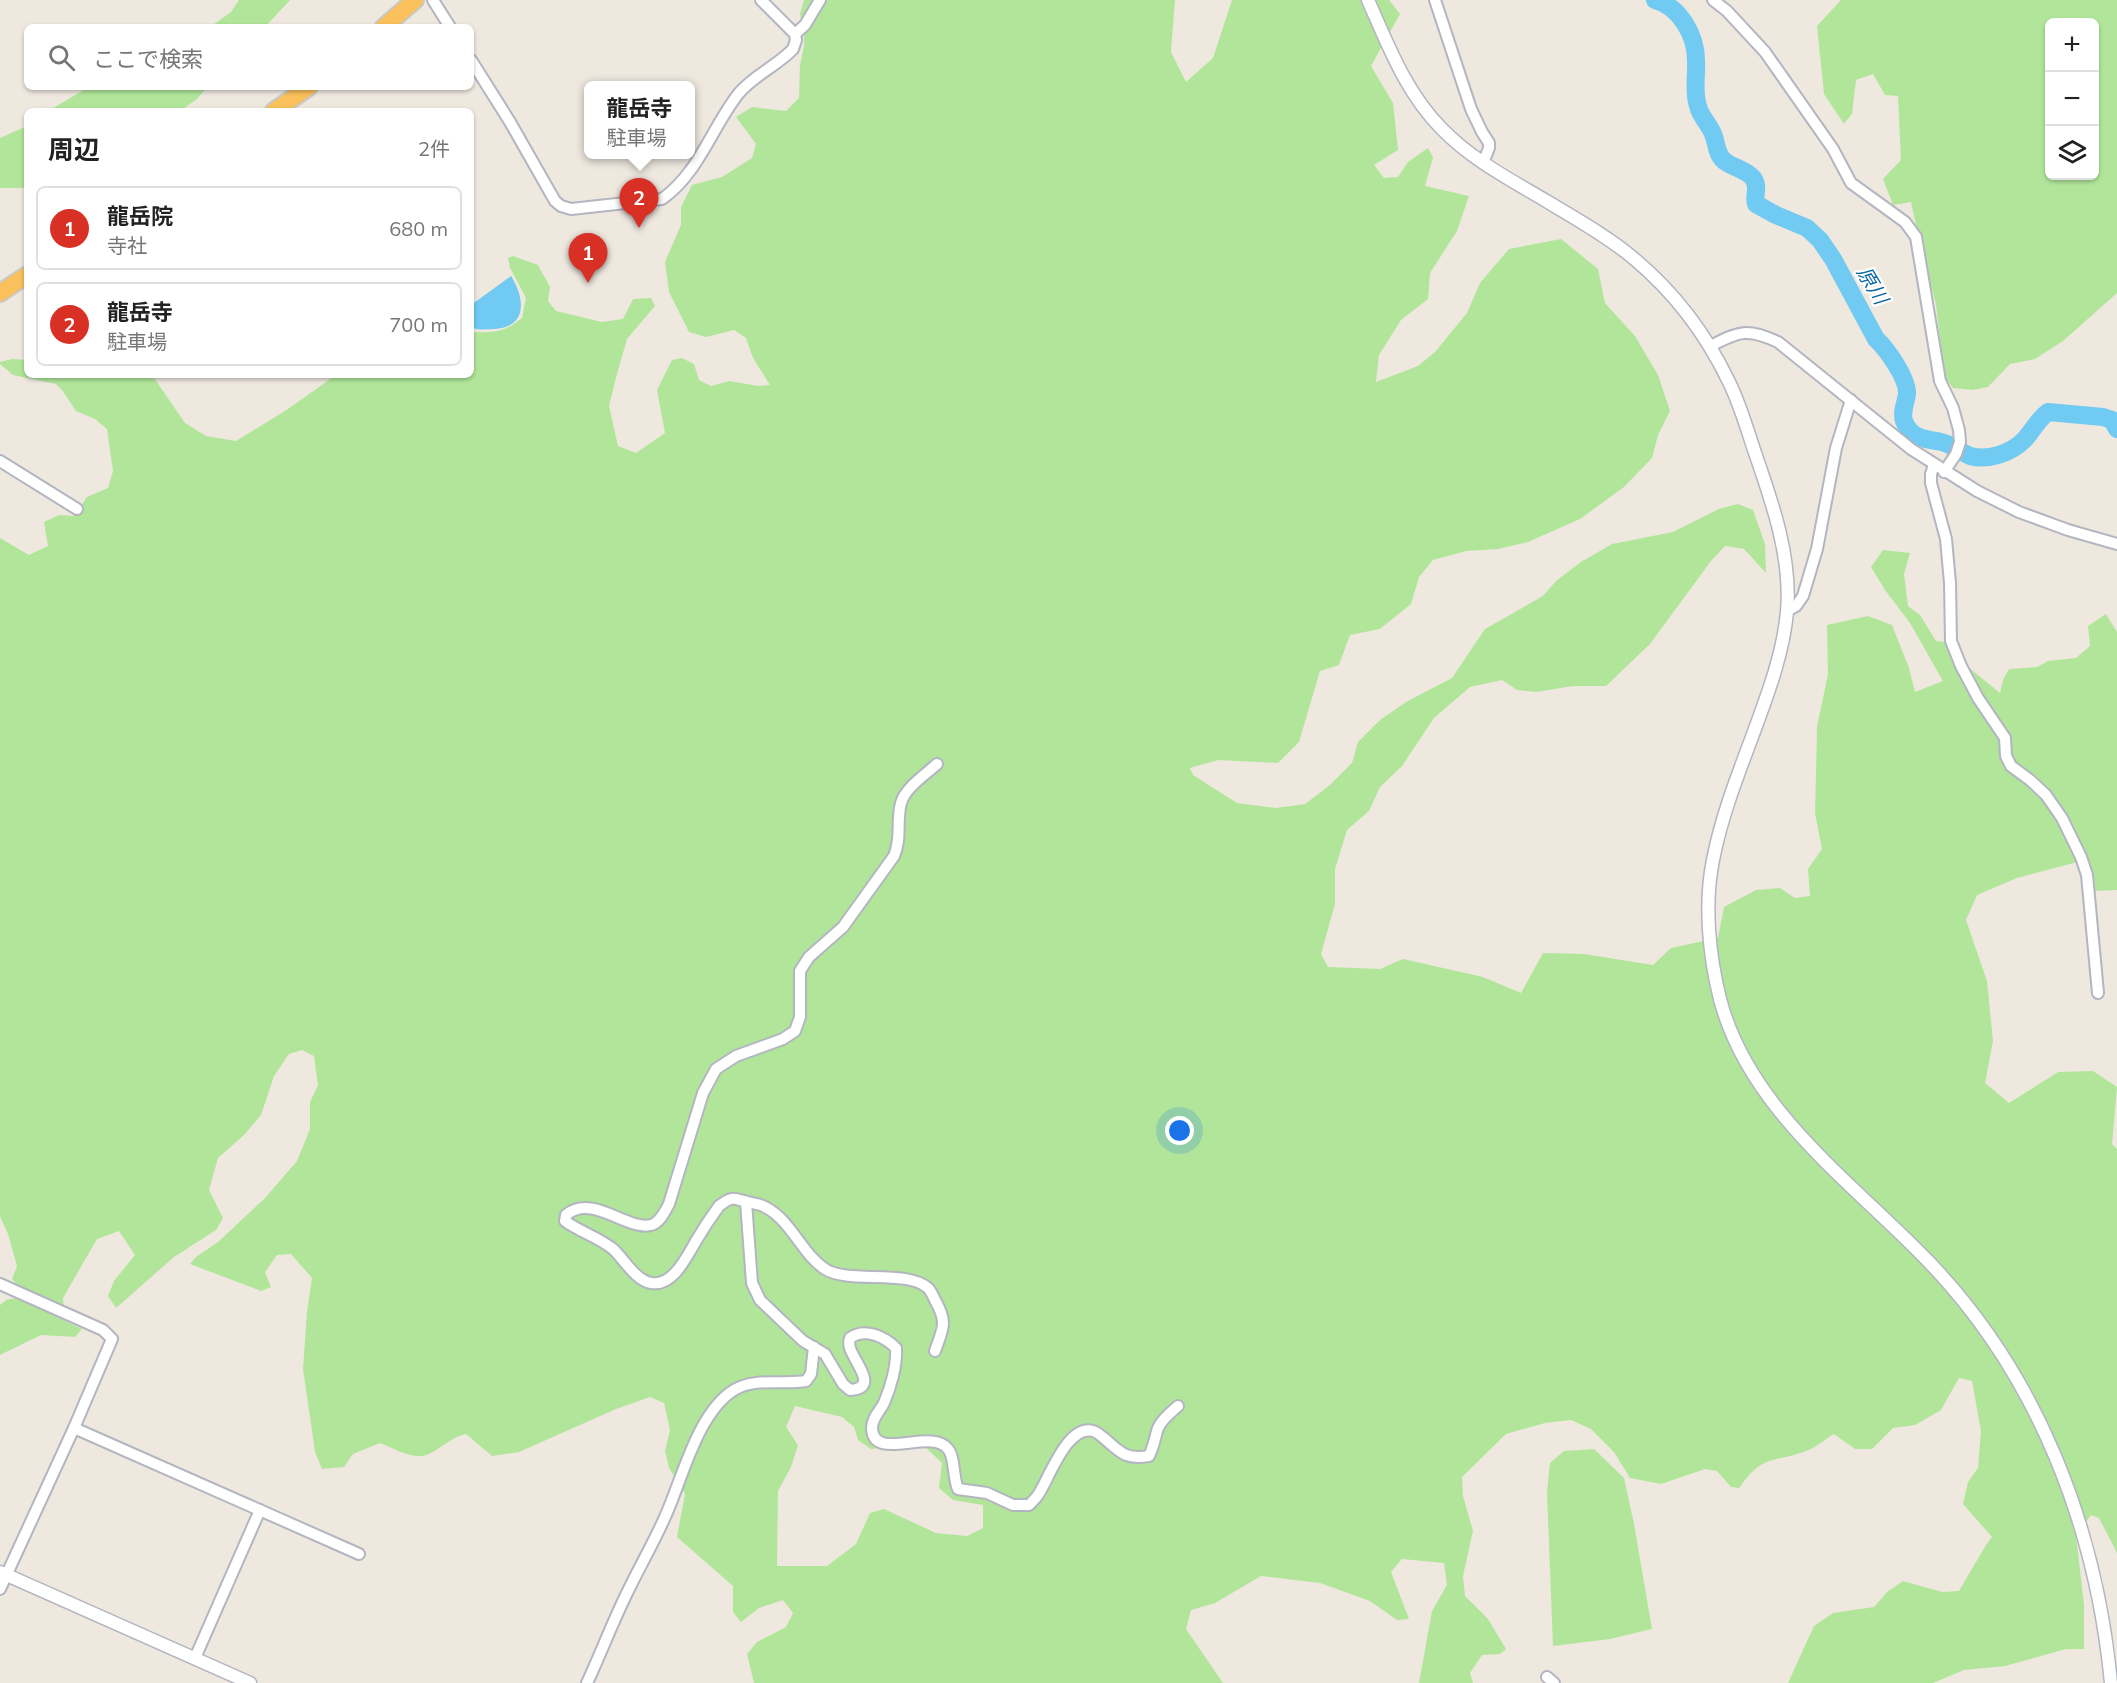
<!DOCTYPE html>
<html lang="ja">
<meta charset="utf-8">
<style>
:root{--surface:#fff;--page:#f6f6f6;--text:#222;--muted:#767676;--line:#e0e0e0;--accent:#d93025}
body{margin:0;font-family:Mulish,"Noto Sans JP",sans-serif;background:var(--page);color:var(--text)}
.controls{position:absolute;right:18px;top:18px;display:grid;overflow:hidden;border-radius:9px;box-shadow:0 2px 4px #0004}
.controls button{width:54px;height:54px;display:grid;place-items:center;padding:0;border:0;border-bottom:2px solid var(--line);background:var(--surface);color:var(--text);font:30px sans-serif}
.you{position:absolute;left:1180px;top:1131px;width:21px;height:21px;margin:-15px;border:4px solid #fff;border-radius:50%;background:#1a73e8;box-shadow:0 0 0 9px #1a73e833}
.badge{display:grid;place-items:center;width:39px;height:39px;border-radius:50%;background:var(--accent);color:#fff;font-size:20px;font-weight:700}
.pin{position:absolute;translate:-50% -50px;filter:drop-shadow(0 2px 3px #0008)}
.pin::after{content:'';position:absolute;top:32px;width:21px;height:18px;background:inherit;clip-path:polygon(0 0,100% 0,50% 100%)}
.popup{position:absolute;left:584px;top:81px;width:111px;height:78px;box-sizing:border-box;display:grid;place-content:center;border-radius:9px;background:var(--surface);filter:drop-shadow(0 2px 4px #0005);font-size:20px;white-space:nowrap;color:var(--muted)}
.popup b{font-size:22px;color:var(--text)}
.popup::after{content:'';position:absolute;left:50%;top:100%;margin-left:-12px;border:12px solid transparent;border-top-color:var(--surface)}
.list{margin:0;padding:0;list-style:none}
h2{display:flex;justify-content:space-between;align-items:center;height:78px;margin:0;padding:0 24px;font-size:26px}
h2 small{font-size:20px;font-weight:400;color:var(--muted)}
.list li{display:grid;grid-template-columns:39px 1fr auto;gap:18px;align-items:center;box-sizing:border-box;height:84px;margin:0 12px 12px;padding:0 12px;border:2px solid var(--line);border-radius:9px}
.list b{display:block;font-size:22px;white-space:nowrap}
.list p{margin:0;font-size:20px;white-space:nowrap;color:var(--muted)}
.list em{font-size:20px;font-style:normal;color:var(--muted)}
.icon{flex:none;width:33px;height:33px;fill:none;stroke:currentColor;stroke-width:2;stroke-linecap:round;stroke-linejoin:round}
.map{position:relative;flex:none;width:2117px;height:1683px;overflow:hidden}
.search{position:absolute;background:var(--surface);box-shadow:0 2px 4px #0004;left:24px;top:24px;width:450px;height:66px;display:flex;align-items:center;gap:15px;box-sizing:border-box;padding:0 21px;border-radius:9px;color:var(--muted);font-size:22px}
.panel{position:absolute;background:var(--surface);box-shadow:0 2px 4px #0004;left:24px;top:108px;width:450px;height:270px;border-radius:9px}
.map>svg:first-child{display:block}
.green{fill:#b1e69a;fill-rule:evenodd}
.water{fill:#70caf2}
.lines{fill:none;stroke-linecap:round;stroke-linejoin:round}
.river{stroke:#70caf2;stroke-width:18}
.minor-casing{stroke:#b3b5c0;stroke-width:14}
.tertiary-casing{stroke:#b3b5c0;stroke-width:15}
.trunk-casing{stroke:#c8c8c8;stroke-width:20}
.minor{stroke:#fff;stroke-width:10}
.tertiary{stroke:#fff;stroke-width:12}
.trunk{stroke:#fac05c;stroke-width:16}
.labels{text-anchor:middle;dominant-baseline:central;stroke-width:4.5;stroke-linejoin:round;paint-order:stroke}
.water-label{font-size:20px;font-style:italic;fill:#0a68a3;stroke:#fff}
</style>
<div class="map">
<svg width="2117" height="1683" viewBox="0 0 2117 1683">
<rect width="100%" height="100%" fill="#eee8df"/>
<g class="green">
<polygon points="239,0 290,0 265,27 210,27 231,12"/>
<path d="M 804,0 L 1175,0 L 1171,52 L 1186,82 L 1213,58 L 1232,0 L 1389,0 L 1400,14 L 1371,66 L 1393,103 L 1398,150 L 1374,165 L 1384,178 L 1398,177 L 1408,162 L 1428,148 L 1433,157 L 1425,186 L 1469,196 L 1457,231 L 1430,273 L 1428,299 L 1401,320 L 1379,355 L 1376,382 L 1418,366 L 1435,352 L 1467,313 L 1480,283 L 1509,249 L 1561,239 L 1598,269 L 1605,303 L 1635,336 L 1658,375 L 1670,411 L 1658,435 L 1652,458 L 1624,487 L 1580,519 L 1528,542 L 1498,549 L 1466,551 L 1433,560 L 1419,577 L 1411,604 L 1380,629 L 1350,635 L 1339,665 L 1320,671 L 1299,742 L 1278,763 L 1218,760 L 1190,768 L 1193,775 L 1237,803 L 1276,808 L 1305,804 L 1330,785 L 1352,763 L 1358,742 L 1380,720 L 1406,702 L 1452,678 L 1485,629 L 1543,596 L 1556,581 L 1581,562 L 1612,544 L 1673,532 L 1719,509 L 1738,504 L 1753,510 L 1765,544 L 1766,573 L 1744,549 L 1725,546 L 1711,561 L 1650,644 L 1606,686 L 1573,686 L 1536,692 L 1517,690 L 1502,680 L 1470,687 L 1434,718 L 1402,766 L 1380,787 L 1369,811 L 1347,830 L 1335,869 L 1335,904 L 1321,954 L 1328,967 L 1380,969 L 1403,959 L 1483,977 L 1521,993 L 1543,953 L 1584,954 L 1653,965 L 1671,948 L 1718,938 L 1724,907 L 1756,890 L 1780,888 L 1795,898 L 1810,896 L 1808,869 L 1822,849 L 1815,813 L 1816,776 L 1817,727 L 1828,674 L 1827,625 L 1868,616 L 1892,625 L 1909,668 L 1915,692 L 1943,681 L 1910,623 L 1885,590 L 1871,567 L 1883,550 L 1910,553 L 1904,574 L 1908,606 L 1920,615 L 1936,641 L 1946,642 L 1967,666 L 2000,693 L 2003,680 L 2009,669 L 2037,667 L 2048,661 L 2076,658 L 2090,646 L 2088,626 L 2106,614 L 2117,632 L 2117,890 L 2093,891 L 2085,860 L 2017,878 L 1977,895 L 1966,920 L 1987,981 L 1993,1041 L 1985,1083 L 2009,1103 L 2058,1072 L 2093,1071 L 2117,1087 L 2112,1144 L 2117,1149 L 2117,1553 L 2099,1518 L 2091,1515 L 2076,1535 L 2084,1605 L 2084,1649 L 2066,1649 L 2005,1666 L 1964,1670 L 1933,1683 L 1788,1683 L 1814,1626 L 1833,1613 L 1874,1607 L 1887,1592 L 1903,1581 L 1942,1592 L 1959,1591 L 1986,1545 L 1992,1537 L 1963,1504 L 1968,1482 L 1978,1468 L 1981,1431 L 1972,1381 L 1959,1378 L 1941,1410 L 1915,1425 L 1893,1428 L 1872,1449 L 1855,1449 L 1834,1434 C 1825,1439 1816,1448 1806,1451 C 1771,1464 1764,1453 1739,1488 L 1731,1487 L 1717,1471 L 1705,1469 L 1661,1484 L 1630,1478 L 1614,1452 L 1591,1429 L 1571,1420 L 1545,1423 L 1506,1434 L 1462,1477 L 1463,1496 L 1473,1531 L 1463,1576 L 1465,1596 L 1488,1619 L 1506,1649 L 1500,1654 L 1482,1655 L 1470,1673 L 1473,1683 L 1419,1683 L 1432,1611 L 1447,1585 L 1444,1563 L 1402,1559 L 1391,1572 L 1409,1619 L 1397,1620 L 1370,1601 L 1320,1583 L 1261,1576 L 1215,1603 L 1191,1610 L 1186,1629 L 1223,1683 L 754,1683 L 747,1654 L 757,1642 L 786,1627 L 793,1613 L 783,1600 L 759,1608 L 741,1622 L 733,1612 L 733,1586 L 677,1537 L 685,1494 L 669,1468 L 665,1451 L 670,1430 L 664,1403 L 650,1397 L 616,1409 L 519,1452 L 492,1456 L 466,1434 C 451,1437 442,1448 429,1454 C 414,1461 393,1448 380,1443 L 353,1454 L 344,1467 L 322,1469 L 315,1452 L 303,1369 L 307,1312 L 312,1278 L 291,1254 L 277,1255 L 265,1272 L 271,1287 L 261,1291 L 190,1264 L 196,1257 L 218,1242 L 265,1198 L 297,1161 L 310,1129 L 310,1102 L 318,1085 L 314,1056 L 302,1050 L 289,1054 L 274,1076 L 261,1115 L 244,1135 L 218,1158 L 209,1190 L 223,1218 L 216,1230 L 174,1257 L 116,1308 L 108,1296 L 114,1281 L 135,1255 L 119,1231 L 97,1239 L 63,1298 L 65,1321 L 82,1329 L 75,1337 L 41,1335 L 0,1355 L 0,1305 L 6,1300 L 16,1298 L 21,1289 L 12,1279 L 17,1266 L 8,1234 L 0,1216 L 0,538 L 29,555 L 48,546 L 44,522 L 59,515 L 74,516 L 87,497 L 108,488 L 113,471 L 107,429 L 95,419 L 76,411 L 62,390 L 56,384 L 13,375 L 0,364 L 0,362 L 12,359 L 27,360 L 27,375 L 152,375 L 185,423 L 206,436 L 236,441 L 285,411 L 336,375 L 471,375 L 471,332 C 493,333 505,332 522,318 L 526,298 L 510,268 L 508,258 L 513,256 L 538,265 L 550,287 L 548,301 L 556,311 L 602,322 L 623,319 L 633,299 L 651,298 L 655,306 L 627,339 L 617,374 L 609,406 L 618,446 L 636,453 L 665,433 L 657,390 L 672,360 L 682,358 L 694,364 L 699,380 L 711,386 L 729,381 L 758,386 L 770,385 L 753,358 L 746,338 L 734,330 L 706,337 L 689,332 L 669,292 L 665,262 L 681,225 L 681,207 L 692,185 L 722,177 L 752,158 L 756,144 L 736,117 L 752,107 L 786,111 L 799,98 L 800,65 L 804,46 L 804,33 L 800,14 ZM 795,1406 L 842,1417 L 854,1427 L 858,1440 L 871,1449 L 922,1444 L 942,1463 L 939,1488 L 953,1500 L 983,1505 L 983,1528 L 967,1536 L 936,1533 L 884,1509 L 870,1513 L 856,1544 L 827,1566 L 777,1566 L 778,1491 L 791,1467 L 798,1445 L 786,1427 Z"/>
<path d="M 1841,0 L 2117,0 L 2117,293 L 2063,341 L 2035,359 L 2010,364 L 1988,387 L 1973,390 L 1953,388 L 1944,376 L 1936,304 L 1922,253 L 1911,202 L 1893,205 L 1883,179 L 1901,160 L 1898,96 L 1885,95 L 1873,74 L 1856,80 L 1852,114 L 1844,124 L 1824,94 L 1817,26 ZM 2050,22 L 2094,22 L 2094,176 L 2050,176 Z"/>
<polygon points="89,87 207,87 197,99 180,111 48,111"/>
<polygon points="27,126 27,188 0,188 0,138"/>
<polygon points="1594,1449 1624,1478 1634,1524 1652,1629 1610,1639 1553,1646 1547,1492 1550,1463 1564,1451"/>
</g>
<path class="water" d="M 511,276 C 525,298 528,327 494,329 C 486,329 479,331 471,327 L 471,305 Z"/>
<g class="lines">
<path class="river" d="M 1655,0 C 1679,6 1696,35 1696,60 C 1697,75 1693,91 1698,106 C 1700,116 1709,124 1713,134 C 1717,143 1716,156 1726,162 C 1734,168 1747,170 1753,178 C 1760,188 1753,195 1756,204 L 1776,215 L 1807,228 L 1820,240 L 1833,259 L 1876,339 C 1887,349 1908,379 1907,394 C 1906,403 1901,411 1904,421 C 1911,439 1925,439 1941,442 C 1952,444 1960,452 1970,456 C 1989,461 2011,453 2024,440 C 2033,431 2037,420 2048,412 L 2103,417 L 2112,420 L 2117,429"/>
<g class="minor-casing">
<g id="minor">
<polyline points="433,0 450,27"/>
<polyline points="1435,0 1471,109 1482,132 1489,143 1489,148 1483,163"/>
<polyline points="1713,0 1727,11 1765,52 1833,149 1851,183 1905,222 1916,237 1940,381 1953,408 1959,430 1960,442 1956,454 1944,472"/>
<polyline points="795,34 805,25 820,0"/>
<path d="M 471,60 L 510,122 L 555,201 L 561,206 L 571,209 L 662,199 C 699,173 712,127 739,93 C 754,75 777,66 793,49 L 796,40 L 795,34 L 761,0"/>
<path d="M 1711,346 C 1739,331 1748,328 1778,342 L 1911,449 L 1977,491 L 2019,512 L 2068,530 L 2117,544"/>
<polyline points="0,461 77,509"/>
<polyline points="1934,465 1931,474 1931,483 1946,539 1950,583 1951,641 1961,666 1978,698 2005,738 2006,756 2011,766 2030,780 2046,795 2062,818 2081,857 2087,875 2098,993"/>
<polyline points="1787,611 1796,606 1803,596 1817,549 1836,448 1851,400"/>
<path d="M 746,1202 L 752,1283 L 760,1300 L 803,1341 L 825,1354 L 843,1384 L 850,1390 C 880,1388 854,1362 850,1348 C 849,1345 849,1341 850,1338 C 865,1327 885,1337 896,1348 C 897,1365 891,1387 884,1403 C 880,1411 872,1418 872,1428 C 873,1463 932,1427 948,1449 C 955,1457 953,1478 958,1489 L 987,1493 L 1013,1505 L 1029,1505 C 1032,1502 1036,1498 1038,1495 C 1049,1479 1067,1424 1093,1431 C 1097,1432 1101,1436 1104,1438 C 1121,1453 1126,1460 1149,1456 C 1154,1446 1155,1437 1158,1428 C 1162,1419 1171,1412 1178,1406"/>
<polyline points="0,1284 103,1330 112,1339 74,1428 0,1589"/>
<path d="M 935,1351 C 943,1328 948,1323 935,1300 C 933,1296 931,1291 928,1288 C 907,1269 848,1284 825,1269 C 802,1254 791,1220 765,1207 C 760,1204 754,1204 748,1202 C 733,1199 733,1195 719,1206 C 711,1217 703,1229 696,1241 C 687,1256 673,1287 651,1283 C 635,1280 624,1259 613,1249 C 598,1237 580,1232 565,1221 L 566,1215 C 593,1193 627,1231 651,1225 C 660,1223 665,1211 669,1204 L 703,1093 L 716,1069 L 736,1056 L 783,1039 L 795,1031 L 800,1017 L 800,971 L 809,957 L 843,927 L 894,856 C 902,838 896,821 901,803 C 905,788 925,775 937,764"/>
<polyline points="74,1428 359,1554"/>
<polyline points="195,1658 260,1510"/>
<polyline points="1547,1677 1554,1683"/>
<path d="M 587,1683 C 601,1653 613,1621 628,1591 C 640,1566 654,1542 665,1517 C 682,1480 697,1413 734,1390 C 756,1377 783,1385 806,1381 L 811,1374 L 814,1347"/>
</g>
</g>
<g class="tertiary-casing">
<g id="tertiary">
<path d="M 1368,0 C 1388,45 1406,93 1442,129 C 1472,160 1511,180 1548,202 C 1576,219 1607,236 1632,257 C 1672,290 1706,334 1729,382 C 1739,402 1746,425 1753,447 C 1771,499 1792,556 1787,612 C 1783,655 1767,696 1752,737 C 1737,777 1721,818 1713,860 C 1704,904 1709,955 1720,999 C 1749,1110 1852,1182 1928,1261 C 2038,1375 2096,1527 2111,1683"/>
<polyline points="0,1572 250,1683"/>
</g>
</g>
<g class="trunk-casing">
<g id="trunk">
<polyline points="384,27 415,0"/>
<polyline points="274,111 309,87"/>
<polyline points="0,293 27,275"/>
</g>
</g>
<use href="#minor" class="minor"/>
<use href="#tertiary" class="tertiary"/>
<use href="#trunk" class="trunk"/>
</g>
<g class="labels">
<g class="water-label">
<text transform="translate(1873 285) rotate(59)">原川</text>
</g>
</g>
</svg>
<div class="controls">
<button>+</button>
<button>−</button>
<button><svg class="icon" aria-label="layers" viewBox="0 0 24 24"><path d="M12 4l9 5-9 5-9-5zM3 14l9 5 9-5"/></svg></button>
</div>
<div class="you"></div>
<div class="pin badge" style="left:588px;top:283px">1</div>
<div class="pin badge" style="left:639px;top:228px">2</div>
<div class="popup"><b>龍岳寺</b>駐車場</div>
<div class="search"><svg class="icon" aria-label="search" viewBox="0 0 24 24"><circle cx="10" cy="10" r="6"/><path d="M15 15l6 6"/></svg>ここで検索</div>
<section class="panel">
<h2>周辺<small>2件</small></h2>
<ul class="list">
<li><span class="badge">1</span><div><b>龍岳院</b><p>寺社</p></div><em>680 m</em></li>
<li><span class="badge">2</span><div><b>龍岳寺</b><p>駐車場</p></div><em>700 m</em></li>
</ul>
</section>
</div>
